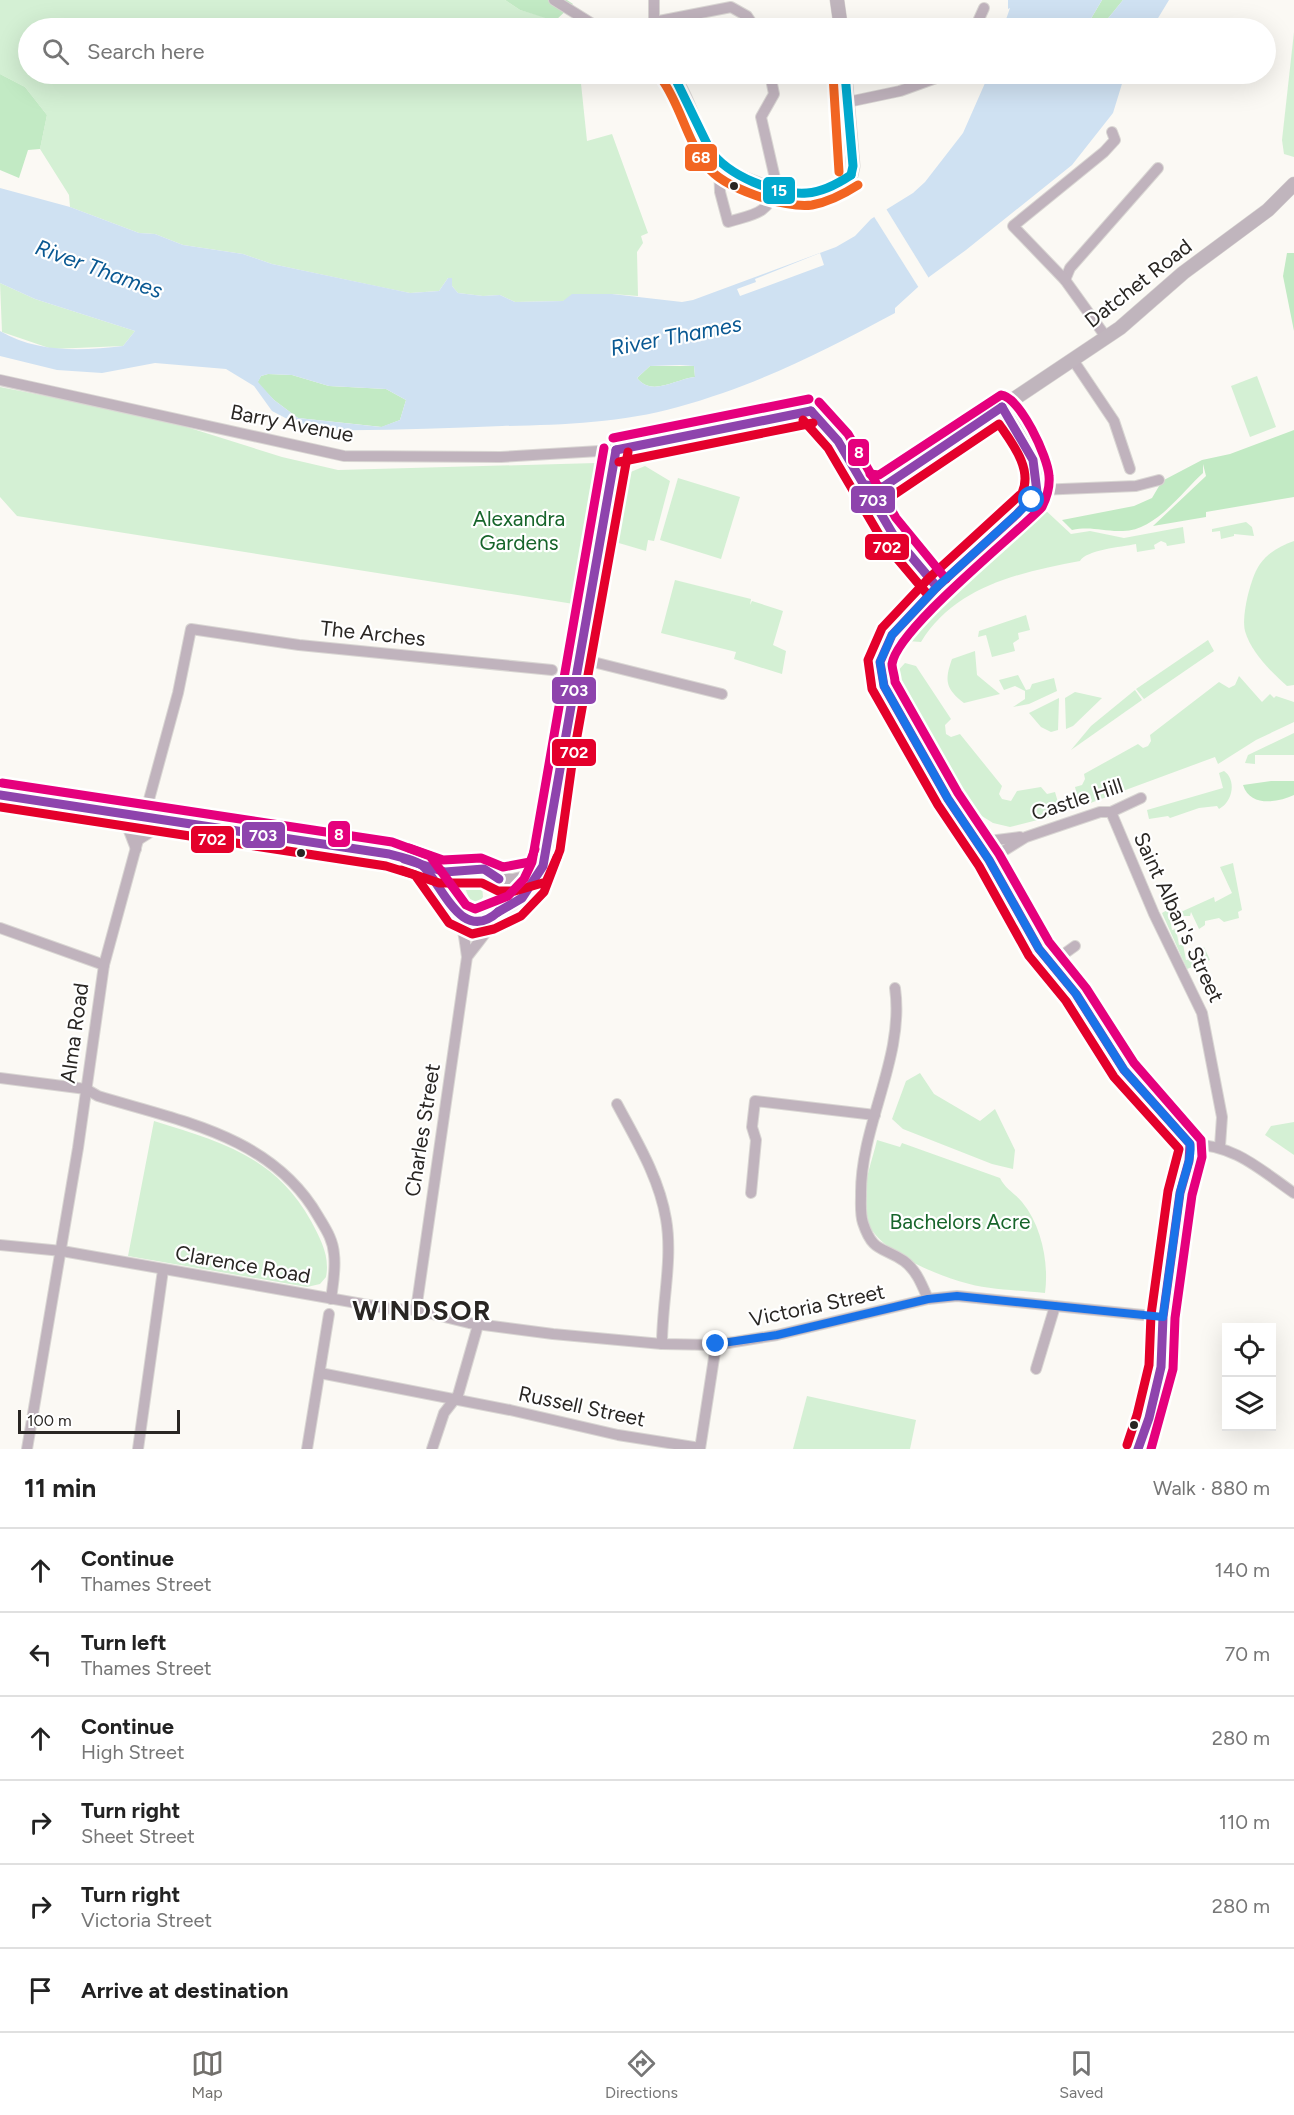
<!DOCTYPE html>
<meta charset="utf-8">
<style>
:root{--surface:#fff;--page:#f6f6f6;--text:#222;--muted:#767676;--line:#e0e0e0;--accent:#72706c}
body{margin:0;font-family:Figtree,sans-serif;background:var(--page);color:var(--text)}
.controls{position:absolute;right:18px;bottom:18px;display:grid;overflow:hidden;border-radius:0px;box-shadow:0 6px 24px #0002}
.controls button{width:54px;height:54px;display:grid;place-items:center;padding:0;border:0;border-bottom:2px solid var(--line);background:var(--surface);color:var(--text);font:30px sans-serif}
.scale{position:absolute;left:18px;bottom:15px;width:162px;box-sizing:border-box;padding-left:6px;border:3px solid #292623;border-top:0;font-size:16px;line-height:21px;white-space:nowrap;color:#292623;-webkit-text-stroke:4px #fff;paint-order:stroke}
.stop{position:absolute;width:18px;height:18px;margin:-14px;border:4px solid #1a73e8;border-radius:50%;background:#fff}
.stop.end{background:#1a73e8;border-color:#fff;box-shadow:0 2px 6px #0008}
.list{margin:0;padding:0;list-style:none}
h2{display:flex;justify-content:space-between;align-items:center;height:78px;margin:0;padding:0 24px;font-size:26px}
h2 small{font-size:20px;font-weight:400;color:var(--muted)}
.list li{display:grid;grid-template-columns:39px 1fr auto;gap:18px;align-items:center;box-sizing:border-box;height:84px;padding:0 24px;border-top:2px solid var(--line)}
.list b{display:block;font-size:22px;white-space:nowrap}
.list p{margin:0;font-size:20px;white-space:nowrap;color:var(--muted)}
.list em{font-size:20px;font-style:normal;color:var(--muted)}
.icon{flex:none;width:33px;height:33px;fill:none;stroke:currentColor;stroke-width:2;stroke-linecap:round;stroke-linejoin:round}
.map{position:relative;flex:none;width:1294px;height:1449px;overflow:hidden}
.search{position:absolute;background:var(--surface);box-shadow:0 6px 24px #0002;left:18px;right:18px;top:18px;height:66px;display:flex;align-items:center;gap:15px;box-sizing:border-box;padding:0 21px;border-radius:33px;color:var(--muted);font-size:22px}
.sheet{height:582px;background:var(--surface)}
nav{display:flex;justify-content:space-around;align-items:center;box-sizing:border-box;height:84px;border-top:2px solid var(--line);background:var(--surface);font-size:16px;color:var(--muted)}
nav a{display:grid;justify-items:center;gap:3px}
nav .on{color:var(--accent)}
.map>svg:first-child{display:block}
.green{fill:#d4f0d4}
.forest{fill:#c2eac4}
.water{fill:#cfe1f2;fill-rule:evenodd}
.pier{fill:#fbf9f4}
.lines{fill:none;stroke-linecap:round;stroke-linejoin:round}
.minor-tunnel{stroke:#d1cfca;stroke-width:10;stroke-dasharray:10 5;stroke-linecap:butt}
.minor-casing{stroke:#d9d6d3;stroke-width:12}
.major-casing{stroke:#d9d6d3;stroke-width:15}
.minor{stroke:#c0b3bd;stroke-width:10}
.major{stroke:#c0b5bd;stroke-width:14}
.bus-1-casing{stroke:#fff;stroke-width:14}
.bus-2-casing{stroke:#fff;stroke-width:14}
.bus-3-casing{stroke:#fff;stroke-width:14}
.bus-4-casing{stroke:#fff;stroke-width:14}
.bus-5-casing{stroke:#fff;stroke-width:14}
.bus-1{stroke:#8e44ad;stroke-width:9}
.bus-2{stroke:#e4002b;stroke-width:9}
.bus-3{stroke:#e5007d;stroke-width:9}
.bus-4{stroke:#00a9ce;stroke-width:9}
.bus-5{stroke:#f26522;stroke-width:9}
.route{stroke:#1a73e8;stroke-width:8}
.bus-dot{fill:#292623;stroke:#fff;stroke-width:2}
.labels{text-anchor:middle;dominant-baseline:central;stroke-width:4.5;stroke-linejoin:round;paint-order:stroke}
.street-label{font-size:21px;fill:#292623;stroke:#fff}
.park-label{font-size:21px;fill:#17652b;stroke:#fff}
.water-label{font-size:22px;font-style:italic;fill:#095892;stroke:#fff}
.district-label{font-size:27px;font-weight:bold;letter-spacing:1.5px;fill:#292623;stroke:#fff}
.line-badge{stroke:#fff;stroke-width:2}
.badge-label{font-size:16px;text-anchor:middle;font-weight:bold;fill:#fff}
</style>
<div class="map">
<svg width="1294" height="1449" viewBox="0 0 1294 1449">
<rect width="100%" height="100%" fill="#fbf9f4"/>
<g class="green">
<polygon points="0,0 505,0 520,10 583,28 28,28 28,74 580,74 587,141 612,134 648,233 641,236 643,243 637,252 638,296 612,294 563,301 515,302 500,295 483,296 458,293 452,286 452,278 448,278 439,291 410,293 390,289 272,264 243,254 183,245 155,234 139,233 70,207 69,195 40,149 47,115 25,87 0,74"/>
<polygon points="1294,32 1294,157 1284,154 1282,140"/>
<polygon points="0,283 35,299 135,331 123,346 52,349 2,332"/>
<polygon points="1257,376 1276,427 1250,437 1231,386"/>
<polygon points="0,387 158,418 282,457 338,470 596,463 587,511 580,605 17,516 0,497"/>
<polygon points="645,466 670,481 654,541 648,540 646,551 612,541 621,476"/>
<polygon points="678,478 740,497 721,559 660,540"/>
<path d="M 1042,507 L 1071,534 L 1090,531 L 1124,538 L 1183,527 L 1185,543 L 1167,546 L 1166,543 L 1161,541 L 1154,545 L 1155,549 L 1137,552 L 1136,544 C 1121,547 1086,550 1080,561 C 1021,572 955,586 921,642 L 908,641 L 928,611 Z"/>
<polygon points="1246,522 1252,527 1254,536 1234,534 1234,536 1221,539 1220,531 1212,532 1212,529"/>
<path d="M 1294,541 L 1294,685 L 1287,686 C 1271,672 1251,652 1245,631 C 1241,616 1251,576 1260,564 C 1269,552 1280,546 1294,541 Z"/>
<polygon points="675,580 751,599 750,605 752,601 783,611 773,645 786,651 782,674 734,659 736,652 661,633"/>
<polygon points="1026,615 1030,630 1018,633 1019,639 1013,643 1015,651 992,657 986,635 978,637 979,631"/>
<polygon points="1208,640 1214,651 1144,699 1136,689"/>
<path d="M 975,651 L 977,675 L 1000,694 L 964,703 C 946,689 944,681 952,659 Z"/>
<polygon points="905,663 916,666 951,719 945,725 946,734 951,737 960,734 1002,786 999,794 1002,799 1011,801 1017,791 1041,787 1047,794 1055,792 1060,809 1057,815 1010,827 993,823 977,813 958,789 900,686 895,674"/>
<polygon points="1018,675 1026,690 1030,689 1032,684 1054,678 1057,691 1029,704 1013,707 1025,699 1025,691 1015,686 1004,690 999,680"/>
<polygon points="1239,676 1262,702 1270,694 1274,698 1276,696 1294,702 1294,722 1256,740 1218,764 1215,757 1085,805 1079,803 1075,787 1082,785 1085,779 1084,774 1138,744 1143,748 1148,746 1151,741 1150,735 1219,682 1229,688 1235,685"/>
<polygon points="1135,690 1142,700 1071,750 1091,726"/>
<polygon points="1075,692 1102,698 1073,726 1066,729 1065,698"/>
<polygon points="1059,698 1058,730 1051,732 1041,727 1029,713"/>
<polygon points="1294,733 1294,755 1255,755 1255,764 1245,763 1248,755"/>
<path d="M 1224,771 C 1236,779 1234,801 1219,809 L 1217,806 L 1199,808 L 1170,818 L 1168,816 L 1149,819 L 1147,810 L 1223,788 L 1219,773 Z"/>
<polygon points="1233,863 1242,910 1238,912 1239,918 1224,922 1219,918 1205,921 1205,925 1199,929 1191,912 1190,916 1179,916 1178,912 1169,914 1172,930 1176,929 1179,945 1183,944 1186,960 1200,957 1198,949 1204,947 1210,960 1187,969 1162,913 1172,907 1183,911 1214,897 1215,902 1232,893 1220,867"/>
<polygon points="468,877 473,877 482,886 483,897 472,911 462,904 468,896 463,882"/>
<polygon points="920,1073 934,1094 980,1121 995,1109 1015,1150 1013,1169 992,1164 903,1129 892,1119 906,1081"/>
<path d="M 154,1121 C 221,1142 275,1156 311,1221 C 321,1240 330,1256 326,1277 L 320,1284 L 307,1287 L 128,1256 Z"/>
<polygon points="1294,1122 1294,1155 1265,1135 1271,1126"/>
<path d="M 877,1140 L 900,1147 L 902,1143 L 1000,1178 C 1006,1190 1015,1193 1022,1202 C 1042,1226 1049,1264 1045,1293 C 1018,1290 987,1290 962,1282 C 932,1273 873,1249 866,1217 C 860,1189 871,1166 877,1140 Z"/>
<polygon points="807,1396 916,1420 910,1449 793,1449"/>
</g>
<g class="forest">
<polygon points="505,0 567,0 573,4 555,21 520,10"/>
<polygon points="1102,0 1123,0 1101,27 1095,28 1089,22"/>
<polygon points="0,74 25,87 47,115 40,149 28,150 19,178 0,170"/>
<polygon points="1287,253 1294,253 1294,331 1283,276"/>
<path d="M 650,366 L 694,366 L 695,377 C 675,379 652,397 637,378 Z"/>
<polygon points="268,374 292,375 329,386 386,389 406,400 400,420 382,427 298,418 274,400 257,383 261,376"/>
<path d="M 1294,430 L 1294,497 L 1206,512 L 1206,517 L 1153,526 L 1206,476 L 1203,464 L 1203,473 C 1181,493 1155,531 1123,531 C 1104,532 1092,526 1072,530 L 1062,520 L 1134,506 L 1152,498 L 1162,481 L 1202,460 L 1230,454 Z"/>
<path d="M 1271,781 L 1294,781 L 1294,795 C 1277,803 1250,807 1243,785 Z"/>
</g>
<g class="water">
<polygon points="1008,0 1102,0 1089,22 1095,28 1101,27 1123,0 1169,0 1152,28 1003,28 1010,8 1008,9"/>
<path d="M 989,74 L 1125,74 L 1113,113 L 1072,165 L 966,250 L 929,277 L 895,308 L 895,313 C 822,352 758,385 678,407 C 621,423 561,425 502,426 C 443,428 384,431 325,430 L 295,423 L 272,411 L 254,386 L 226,369 L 155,363 L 102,373 L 57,370 L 0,356 L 0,331 C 37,353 82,351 123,346 L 135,331 L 35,299 L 0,283 L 0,188 L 70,207 L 139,233 L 155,234 L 183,245 L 243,254 L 272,264 L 391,289 L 410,293 L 439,291 L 448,278 L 452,278 L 452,286 L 458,293 L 483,296 L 500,295 L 515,302 L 563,301 L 572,294 L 612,294 L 682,302 L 693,300 L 836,247 L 855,236 L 871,219 L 913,193 L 925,182 L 963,133 ZM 680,365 L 694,366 L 695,377 C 675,379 652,397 637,378 L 650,366 ZM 268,374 L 292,375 L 329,386 L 386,389 L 406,400 L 400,420 L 381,427 L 298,418 L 274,400 L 258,382 L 261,376 Z"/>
</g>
<g class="pier">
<polygon points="885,207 930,280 919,288 873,215"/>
<polygon points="820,253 824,265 740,296 737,289 756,282 755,279"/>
</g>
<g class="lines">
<polyline class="minor-tunnel" points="560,762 577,679"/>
<g class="minor-casing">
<g id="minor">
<polyline points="554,0 599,28"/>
<polyline points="654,22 731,7 747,16 755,28"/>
<polyline points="654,28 654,0"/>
<polyline points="975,28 984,8"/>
<path d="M 673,74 C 692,99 697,135 717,160 C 730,175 788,195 808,193 C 821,191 840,183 851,175"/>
<polyline points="770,74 774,94 761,117 777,187"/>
<polyline points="848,102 900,91 947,74"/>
<path d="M 719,162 L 720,192 L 728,222 C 754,214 767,215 777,187"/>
<polyline points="1065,280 1070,268 1158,168"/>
<polyline points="1106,337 1065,280 1013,226 1104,152 1115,140 1112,132"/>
<polyline points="1073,360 1114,421 1130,469"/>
<path d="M 0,380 L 344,456 L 501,457 L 616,450 L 652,441 L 811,411 C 838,432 857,472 873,502 C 889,533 914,561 937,587"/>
<polyline points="866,485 874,488 883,487 1002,407"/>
<polyline points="1038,490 1136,486 1159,480"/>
<polyline points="581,659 722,694"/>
<polyline points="577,679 616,450"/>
<polyline points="0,795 389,854 445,872 461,873"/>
<polyline points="1111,812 1154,914 1202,1013 1222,1117 1220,1146"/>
<polyline points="123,815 136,849"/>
<polyline points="138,840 168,821"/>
<polyline points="979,846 989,841 1020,837"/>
<polyline points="989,860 1026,837 1100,812 1111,812 1141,798"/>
<polyline points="422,865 434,884 450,901"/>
<polyline points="499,879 513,879 539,872"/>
<path d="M 498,912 C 556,891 552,814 560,762"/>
<polyline points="458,915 474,922 494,916"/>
<polyline points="0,928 104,965"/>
<polyline points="1050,964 1075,946"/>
<path d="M 895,988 C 905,1058 860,1125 861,1195 C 861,1204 860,1214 863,1223 C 873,1253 882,1246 904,1261 C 917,1271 922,1285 928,1299"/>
<path d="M 0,1078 L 86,1089 L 98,1096 C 180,1121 272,1136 318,1216 C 325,1228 333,1239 334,1254 C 336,1269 333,1284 331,1299"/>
<path d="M 617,1104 C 636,1140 659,1177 666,1219 C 673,1259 662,1302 662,1344"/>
<path d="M 1190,1144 C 1235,1145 1258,1168 1294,1193"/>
<polyline points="751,1193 756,1140 752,1127 755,1101 875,1115"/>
<polyline points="0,1245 62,1251 391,1309 416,1310 469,1323 553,1334 662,1344 716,1345 777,1335 928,1299 957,1296 1163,1317"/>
<path d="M 416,1310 L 467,957 C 465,944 464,929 459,916 C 455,907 449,902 450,891 C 455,854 513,867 502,902 C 497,921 479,941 467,957"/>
<polyline points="1036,1369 1055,1306"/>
<polyline points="320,1373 510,1410 618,1435 700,1448"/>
<polyline points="27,1449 78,1148 104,965 178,693 191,629 299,645 552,670"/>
<polyline points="138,1449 163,1270"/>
<polyline points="307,1449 329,1314"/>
<polyline points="432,1449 444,1413 458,1395 478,1325"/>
<polyline points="700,1449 716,1345"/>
</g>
</g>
<g class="major-casing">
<g id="major">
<polyline points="837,0 841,28"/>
<polyline points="845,74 853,166 851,175"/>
<path d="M 1138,1449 L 1149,1418 L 1161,1367 L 1163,1317 L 1180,1193 C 1183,1179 1194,1156 1190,1144 L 1124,1070 L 1076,994 L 1039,949 L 989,860 L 948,799 L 884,686 L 880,673 L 882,653 L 892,635 L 937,587 L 1017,514 L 1037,492 L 1033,460 L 1002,407 L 1120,328 L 1183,273 L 1268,210 L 1294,184"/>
</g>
</g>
<use href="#minor" class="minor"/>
<use href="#major" class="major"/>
<g class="bus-1-casing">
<g id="bus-1">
<polyline points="1002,407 1033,460 1037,492 1017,514 937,587 892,635 880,662 884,686 948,799 989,860 1039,949 1076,994 1124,1070 1190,1144 1189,1161 1180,1193 1163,1317 1161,1367 1149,1418 1138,1449"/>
<polyline points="811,411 838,441 894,536 937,587"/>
<polyline points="616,450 811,411"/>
<polyline points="866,485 883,487 1002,407"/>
<path d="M 0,795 L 389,854 C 399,857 417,860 424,867 C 443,887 462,944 498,912"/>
<polyline points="404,859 445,872 484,869 499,879"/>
<polyline points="498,912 522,898 543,866 616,450"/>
</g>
</g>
<g class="bus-2-casing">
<g id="bus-2">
<polyline points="803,420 828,448 884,543 928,595"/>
<polyline points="619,462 813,423"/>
<path d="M 862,496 L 873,500 L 889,498 L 999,424 C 1012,443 1033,469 1022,493 L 929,578 L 882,628 L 868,660 L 872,689 L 938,805 L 979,866 L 1029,956 L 1066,1001 L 1114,1077 L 1179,1149 L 1168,1191 L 1151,1315 L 1149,1365 L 1137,1415 L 1127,1445"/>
<polyline points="0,807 386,866 415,875 449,923 472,934 494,929 521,916 544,892 560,850 572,764 628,452"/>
<polyline points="401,870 439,883 482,883 498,891 515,891 546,882 557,857"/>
</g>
</g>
<g class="bus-3-casing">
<g id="bus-3">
<polyline points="819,402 848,434 896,518 946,579"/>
<polyline points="613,438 809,399"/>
<path d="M 870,474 L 879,475 L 1001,395 C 1020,397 1048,457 1049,476 C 1050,487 1047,497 1042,507 C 1013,537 897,629 892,664 C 892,669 895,677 895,682 L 958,793 L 999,854 L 1049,942 L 1086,988 L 1134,1063 L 1201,1140 L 1202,1157 L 1192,1195 L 1175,1318 L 1173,1369 L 1151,1449"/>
<polyline points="2,783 392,842 430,856 466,905 475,909 508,896 524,879 532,862 604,448"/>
<polyline points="409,848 443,860 481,858 503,867 530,862 535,849"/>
</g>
</g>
<g class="bus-4-casing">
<g id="bus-4">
<path d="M 673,74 L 710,150 C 728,176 775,195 807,193 C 822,192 839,183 851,175"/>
<polyline points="845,74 853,166 851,175"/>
</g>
</g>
<g class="bus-5-casing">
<g id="bus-5">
<polyline points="833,75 839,172"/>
<path d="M 663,81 C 681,107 687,141 707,166 C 723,188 785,209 812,205 C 828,202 844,194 858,185"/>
</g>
</g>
<use href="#bus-1" class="bus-1"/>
<use href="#bus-2" class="bus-2"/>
<use href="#bus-3" class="bus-3"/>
<use href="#bus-4" class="bus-4"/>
<use href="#bus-5" class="bus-5"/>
</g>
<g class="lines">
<path class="route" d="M 716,1344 L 777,1335 L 928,1299 L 957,1296 L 1163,1317 L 1180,1193 C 1183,1178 1193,1157 1190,1144 L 1124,1070 L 1076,994 L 1039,949 L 989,860 L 948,799 L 884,686 L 880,662 L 892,635 L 937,587 L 1032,500"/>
</g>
<g class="bus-dot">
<circle cx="734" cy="186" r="5"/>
<circle cx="301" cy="853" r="5"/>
<circle cx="1134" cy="1425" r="5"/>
</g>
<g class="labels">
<g class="street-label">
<text transform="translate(1138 283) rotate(-38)">Datchet Road</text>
<text transform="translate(292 423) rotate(11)">Barry Avenue</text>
<text transform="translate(373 633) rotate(6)">The Arches</text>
<text transform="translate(1077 799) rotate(-18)">Castle Hill</text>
<text transform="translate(1179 917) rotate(65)">Saint Alban's Street</text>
<text transform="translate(74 1033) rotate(-82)">Alma Road</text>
<text transform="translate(422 1130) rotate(-81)">Charles Street</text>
<text transform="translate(243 1264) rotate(10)">Clarence Road</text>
<text transform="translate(817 1305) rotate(-12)">Victoria Street</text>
<text transform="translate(582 1406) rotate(12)">Russell Street</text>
</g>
<g class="park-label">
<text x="519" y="518">Alexandra<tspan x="519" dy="24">Gardens</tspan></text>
<text x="960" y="1221">Bachelors Acre</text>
</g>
<g class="water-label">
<text transform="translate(99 269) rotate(20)">River Thames</text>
<text transform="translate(676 336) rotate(-11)">River Thames</text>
</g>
<g class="district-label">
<text x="422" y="1310">WINDSOR</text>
</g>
</g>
<g class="line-badge">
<rect x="684" y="143" width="34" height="29" rx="6" fill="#f26522"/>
<rect x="762" y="176" width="34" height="29" rx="6" fill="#00a9ce"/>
<rect x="847" y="438" width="23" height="29" rx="6" fill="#e5007d"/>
<rect x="850" y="485" width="46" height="29" rx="6" fill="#8e44ad"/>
<rect x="864" y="533" width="46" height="28" rx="6" fill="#e4002b"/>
<rect x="551" y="676" width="46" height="29" rx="6" fill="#8e44ad"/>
<rect x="551" y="738" width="46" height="29" rx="6" fill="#e4002b"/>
<rect x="327" y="820" width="24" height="28" rx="6" fill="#e5007d"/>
<rect x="241" y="821" width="45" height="28" rx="6" fill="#8e44ad"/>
<rect x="190" y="825" width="45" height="29" rx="6" fill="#e4002b"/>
</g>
<g class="badge-label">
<text x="701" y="163">68</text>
<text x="779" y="196">15</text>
<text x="859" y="458">8</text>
<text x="873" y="506">703</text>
<text x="887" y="553">702</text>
<text x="574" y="696">703</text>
<text x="574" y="758">702</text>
<text x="339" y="840">8</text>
<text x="263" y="841">703</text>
<text x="212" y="845">702</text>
</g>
</svg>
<div class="controls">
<button><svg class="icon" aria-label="locate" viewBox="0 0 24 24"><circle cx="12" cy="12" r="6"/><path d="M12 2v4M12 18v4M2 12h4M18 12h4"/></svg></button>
<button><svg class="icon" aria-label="layers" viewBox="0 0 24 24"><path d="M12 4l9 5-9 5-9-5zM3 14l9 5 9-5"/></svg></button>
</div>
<div class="scale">100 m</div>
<div class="stop" style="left:1032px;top:500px"></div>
<div class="stop end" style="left:716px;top:1344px"></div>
<div class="search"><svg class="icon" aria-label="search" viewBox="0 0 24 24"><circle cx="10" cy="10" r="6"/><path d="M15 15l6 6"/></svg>Search here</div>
</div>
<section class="sheet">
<h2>11 min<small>Walk · 880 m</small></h2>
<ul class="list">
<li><svg class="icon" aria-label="ahead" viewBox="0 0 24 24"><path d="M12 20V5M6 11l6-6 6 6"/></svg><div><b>Continue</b><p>Thames Street</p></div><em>140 m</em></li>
<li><svg class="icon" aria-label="left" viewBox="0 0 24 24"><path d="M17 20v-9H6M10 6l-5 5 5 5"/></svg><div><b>Turn left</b><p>Thames Street</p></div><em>70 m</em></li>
<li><svg class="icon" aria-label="ahead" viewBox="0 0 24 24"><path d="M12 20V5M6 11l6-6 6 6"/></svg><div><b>Continue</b><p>High Street</p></div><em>280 m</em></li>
<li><svg class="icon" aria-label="right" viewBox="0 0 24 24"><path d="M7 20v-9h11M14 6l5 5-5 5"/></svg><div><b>Turn right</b><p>Sheet Street</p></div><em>110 m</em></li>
<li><svg class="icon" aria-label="right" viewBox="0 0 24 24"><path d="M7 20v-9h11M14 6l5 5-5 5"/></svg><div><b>Turn right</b><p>Victoria Street</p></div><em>280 m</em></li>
<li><svg class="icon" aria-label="arrive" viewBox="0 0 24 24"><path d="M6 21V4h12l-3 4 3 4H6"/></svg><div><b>Arrive at destination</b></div></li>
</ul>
</section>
<nav>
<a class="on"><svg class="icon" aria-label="map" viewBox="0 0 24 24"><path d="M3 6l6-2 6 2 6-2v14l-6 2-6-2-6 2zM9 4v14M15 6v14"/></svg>Map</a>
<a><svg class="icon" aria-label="directions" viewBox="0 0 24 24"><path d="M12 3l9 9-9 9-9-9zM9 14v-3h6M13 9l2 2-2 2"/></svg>Directions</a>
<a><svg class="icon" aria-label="saved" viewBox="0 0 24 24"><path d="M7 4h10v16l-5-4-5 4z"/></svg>Saved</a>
</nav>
